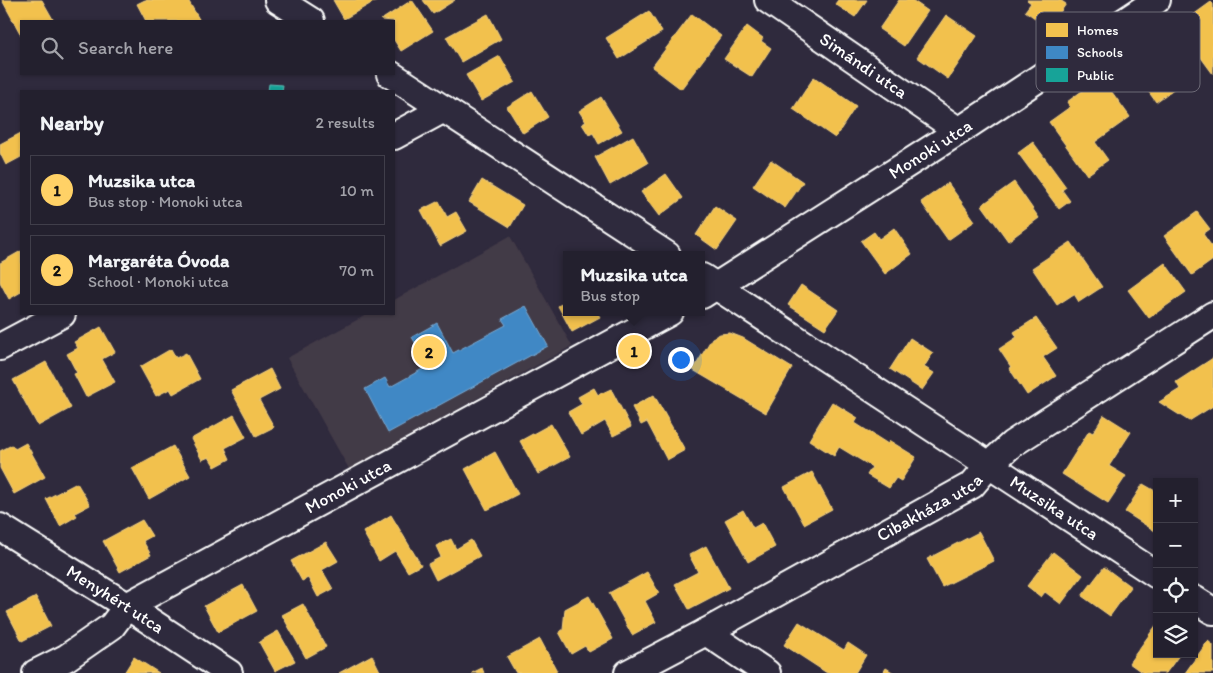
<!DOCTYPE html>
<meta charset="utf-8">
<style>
:root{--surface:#23202e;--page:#2f2d3a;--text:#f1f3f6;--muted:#a3a3aa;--line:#403e4a;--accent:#ffd166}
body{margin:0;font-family:Itim,sans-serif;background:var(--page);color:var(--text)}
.controls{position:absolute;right:15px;bottom:15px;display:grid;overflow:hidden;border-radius:0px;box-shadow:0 1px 4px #0004}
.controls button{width:45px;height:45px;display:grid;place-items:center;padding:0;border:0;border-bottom:1px solid var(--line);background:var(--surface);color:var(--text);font:25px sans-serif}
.you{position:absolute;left:680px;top:359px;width:18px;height:18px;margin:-12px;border:4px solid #fff;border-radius:50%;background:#1a73e8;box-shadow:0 0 0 8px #1a73e833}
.badge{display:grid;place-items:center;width:32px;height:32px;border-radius:50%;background:var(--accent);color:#111;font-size:16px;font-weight:700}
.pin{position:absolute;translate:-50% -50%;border:2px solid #fff;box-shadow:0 1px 5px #0006}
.popup{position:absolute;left:563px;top:251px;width:142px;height:65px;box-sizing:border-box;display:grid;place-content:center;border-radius:0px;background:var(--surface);filter:drop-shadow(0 1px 4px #0005);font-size:16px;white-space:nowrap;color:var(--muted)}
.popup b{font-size:19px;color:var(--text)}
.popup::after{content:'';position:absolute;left:50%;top:100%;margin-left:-10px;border:10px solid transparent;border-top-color:var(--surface)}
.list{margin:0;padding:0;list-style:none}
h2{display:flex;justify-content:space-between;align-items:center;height:65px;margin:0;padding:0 20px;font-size:21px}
h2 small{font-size:16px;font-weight:400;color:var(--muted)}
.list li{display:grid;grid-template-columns:32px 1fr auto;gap:15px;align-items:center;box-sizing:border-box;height:70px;margin:0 10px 10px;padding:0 10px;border:1px solid var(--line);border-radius:0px}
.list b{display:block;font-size:19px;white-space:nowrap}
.list p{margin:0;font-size:16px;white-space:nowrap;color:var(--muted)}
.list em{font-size:16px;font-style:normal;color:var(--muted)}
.icon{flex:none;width:28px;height:28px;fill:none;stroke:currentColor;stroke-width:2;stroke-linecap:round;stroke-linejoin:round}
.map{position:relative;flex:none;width:1213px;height:673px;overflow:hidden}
.search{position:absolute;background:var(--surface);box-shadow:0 1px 4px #0004;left:20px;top:20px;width:375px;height:55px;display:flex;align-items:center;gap:12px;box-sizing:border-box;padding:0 18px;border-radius:0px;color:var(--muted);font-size:19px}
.panel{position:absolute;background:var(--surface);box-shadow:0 1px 4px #0004;left:20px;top:90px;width:375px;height:225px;border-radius:0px}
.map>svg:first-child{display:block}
.built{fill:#433a47}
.homes{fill:#f2c14e;stroke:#f6d483}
.schools{fill:#3f88c5;stroke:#79acd6}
.public{fill:#17a398;stroke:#5dbfb7}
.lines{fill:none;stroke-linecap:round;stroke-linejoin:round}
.minor-casing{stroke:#fff;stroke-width:30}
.minor{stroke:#2f2a3d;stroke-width:26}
.labels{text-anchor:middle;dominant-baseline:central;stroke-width:5;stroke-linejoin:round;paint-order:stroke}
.street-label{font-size:18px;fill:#fff;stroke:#2f2a3d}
.key{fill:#2f2a3d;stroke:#6d6a77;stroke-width:1}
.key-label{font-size:14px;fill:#fff}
</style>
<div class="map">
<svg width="1213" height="673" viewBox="0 0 1213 673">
<rect width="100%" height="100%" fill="#2f2a3d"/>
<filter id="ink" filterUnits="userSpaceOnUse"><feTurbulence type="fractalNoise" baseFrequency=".02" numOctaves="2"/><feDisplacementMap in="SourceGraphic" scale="10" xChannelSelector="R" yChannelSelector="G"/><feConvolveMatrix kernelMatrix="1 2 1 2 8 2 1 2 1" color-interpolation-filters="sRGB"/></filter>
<g filter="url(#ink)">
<polygon class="built" points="510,236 572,346 349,469 287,358 368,314 394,314 394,300"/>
<g class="homes">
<polygon points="2,0 42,0 54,21 21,21 21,35"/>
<polygon points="145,0 188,0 200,21 146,21 137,4"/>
<polygon points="333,0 377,0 344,19"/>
<polygon points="412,0 433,31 401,51 394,40 394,21 381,20"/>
<polygon points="423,0 455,0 433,14"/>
<polygon points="838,0 867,0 855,17 835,4"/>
<polygon points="899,0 912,0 928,11 904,46 879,29"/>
<polygon points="1027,0 1060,0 1066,4 1049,28 1025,11 1031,3"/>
<polygon points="1211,2 1213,4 1213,74 1178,26"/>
<polygon points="649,11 662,32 619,59 606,38"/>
<polygon points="488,14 501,39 461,62 446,37"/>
<polygon points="692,14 721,36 681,89 652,67"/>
<polygon points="946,15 977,36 948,79 917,57"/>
<polygon points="747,26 763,38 761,41 771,48 752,77 724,59"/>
<polygon points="1159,39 1187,79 1156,102 1127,62"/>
<polygon points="500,56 515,82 481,101 466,75"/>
<polygon points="814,77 856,106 835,138 793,109"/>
<polygon points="1101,77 1130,117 1095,142 1108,160 1087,175 1049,122 1070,107 1067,102"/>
<polygon points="532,91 548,117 523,133 507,107"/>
<polygon points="601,97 622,131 599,144 593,133 589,135 582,124 586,122 579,111"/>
<polygon points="21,133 21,157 6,165 0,153 0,144"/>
<polygon points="633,136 648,163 610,185 595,157"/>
<polygon points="1033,142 1066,187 1062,190 1070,201 1059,209 1018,153"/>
<polygon points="771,160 803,182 785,208 753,186"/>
<polygon points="666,174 683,198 659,216 641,192"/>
<polygon points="482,180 523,205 510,227 469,202"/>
<polygon points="1014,182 1039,218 1008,241 982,205"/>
<polygon points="948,183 975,221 948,240 921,202"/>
<polygon points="439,201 447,217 456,212 467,231 440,246 421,210"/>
<polygon points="715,206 737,221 717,250 696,235"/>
<polygon points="1197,212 1210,229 1203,234 1213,248 1213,260 1192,275 1164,236"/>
<polygon points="894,228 912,254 885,274 861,241 874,232 879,239"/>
<polygon points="1071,242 1102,287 1079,302 1074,294 1057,305 1032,268"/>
<polygon points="21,251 21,292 9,299 0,282 0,263"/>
<polygon points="1165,263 1186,292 1149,318 1128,290"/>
<polygon points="801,285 838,310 825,329 788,305"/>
<polygon points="566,301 566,312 597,312 600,317 572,332 558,306"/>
<polygon points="1036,318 1057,348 1043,357 1056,376 1027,395 1009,368 1011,367 999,349 1017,337 1014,332"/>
<polygon points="101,327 115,352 102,359 115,382 86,397 74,374 77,373 67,354 78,348 74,342"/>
<polygon points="730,333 743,338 792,368 766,413 693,370 712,338 720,334"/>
<polygon points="910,338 933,353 924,367 934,373 922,390 890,369"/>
<polygon points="171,349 176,358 186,353 200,379 173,394 170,389 156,396 140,367"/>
<polygon points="1213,358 1213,406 1189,421 1159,402 1180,389 1176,382"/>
<polygon points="46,362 71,408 38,426 13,380"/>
<polygon points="270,369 280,389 259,400 274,427 256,436 231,390"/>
<polygon points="594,388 598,395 611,389 631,427 613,436 605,421 581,435 568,412 582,404 578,397"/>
<polygon points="654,395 685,450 667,460 647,422 641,425 632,407"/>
<polygon points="832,402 858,418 855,423 888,444 890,441 916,457 901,481 896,478 889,488 867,475 872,467 839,447 834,456 809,440"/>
<polygon points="234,415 246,437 225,448 230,459 215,467 209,457 202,460 191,439"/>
<polygon points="1104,415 1131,432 1109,466 1126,476 1108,503 1062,474 1089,431 1093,433"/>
<polygon points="551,424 570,457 538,474 520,441"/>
<polygon points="26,443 45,477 14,494 0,468 0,451 12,445 15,449"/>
<polygon points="173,446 190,476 149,499 132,468"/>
<polygon points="495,452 518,494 487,510 465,469"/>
<polygon points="812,472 832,509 804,524 784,487"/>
<polygon points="77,483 90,505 75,513 77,516 60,526 46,499"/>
<polygon points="1143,484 1157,492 1157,528 1155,531 1125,512"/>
<polygon points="743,510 753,528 762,523 775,547 748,562 725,520"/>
<polygon points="391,515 421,565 408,572 395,551 379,561 363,532"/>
<polygon points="142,520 152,536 143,541 151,555 120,572 103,541"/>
<polygon points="979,532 994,561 942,587 927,559"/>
<polygon points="451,539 456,549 471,540 480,556 436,580 428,564 441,557 436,546"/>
<polygon points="326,542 338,561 322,570 333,589 318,597 308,578 302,581 291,561"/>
<polygon points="706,546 729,588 689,609 675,584 698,572 689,555"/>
<polygon points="1053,552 1083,575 1061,604 1045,592 1041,597 1027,586"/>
<polygon points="1104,567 1131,587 1110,616 1082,596"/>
<polygon points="647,572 659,593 645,601 656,622 632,635 609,593"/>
<polygon points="243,585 257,611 218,632 204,606"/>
<polygon points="589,596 613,639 589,652 585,646 571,654 559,632 563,630 565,609"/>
<polygon points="36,597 51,626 22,641 7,612"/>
<polygon points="303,604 326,647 306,658 282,615"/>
<polygon points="799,622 844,650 848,643 866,655 855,673 827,673 784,645"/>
<polygon points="1157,624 1157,654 1180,654 1166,673 1143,673 1129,663"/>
<polygon points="278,631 295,661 275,671 259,642"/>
<polygon points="540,639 557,671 553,673 516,673 507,657"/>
<polygon points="1208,641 1213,645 1213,673 1185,673"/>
<polygon points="372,655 381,673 339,673"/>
<polygon points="134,657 159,673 124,673"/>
<polygon points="482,668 484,673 472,673"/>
<polygon points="886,668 894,673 883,673"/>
</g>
<polygon class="schools" points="526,306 548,346 388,433 365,389 385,378 390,387 428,366 412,337 437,323 453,353 506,325 502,319"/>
<polygon class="public" points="269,84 283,85 282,91 268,91"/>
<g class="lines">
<g class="minor-casing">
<g id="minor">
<polyline points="278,0 311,21"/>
<path id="s1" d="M 768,0 L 959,131"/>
<polyline points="390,74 667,255"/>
<polyline points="394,136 444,109"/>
<path id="s2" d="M 702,277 L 1157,575"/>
<path id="s3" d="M 702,295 L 959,131 L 1157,0"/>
<polyline points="0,347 62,314"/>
<path id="s4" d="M 0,527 L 127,606 L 229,673"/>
<polyline points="1194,599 1213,611"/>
<polyline points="706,632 767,673"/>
<path id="s5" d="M 36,673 L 66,658 L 112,626 L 127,606 L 670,312"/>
<path id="s6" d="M 628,673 L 706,632 L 972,485 L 989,465 L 1012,444 L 1213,315"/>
</g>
</g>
<use href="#minor" class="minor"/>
</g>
</g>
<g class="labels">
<g class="street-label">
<text stroke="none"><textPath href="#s1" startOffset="116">Simándi utca</textPath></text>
<text stroke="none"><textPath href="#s3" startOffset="271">Monoki utca</textPath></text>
<text stroke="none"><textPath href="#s5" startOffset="366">Monoki utca</textPath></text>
<text stroke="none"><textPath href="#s6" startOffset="344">Cibakháza utca</textPath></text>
<text stroke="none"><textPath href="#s2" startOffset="421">Muzsika utca</textPath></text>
<text stroke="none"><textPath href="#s4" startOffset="136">Menyhért utca</textPath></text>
</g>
</g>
<rect x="1036" y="12" width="164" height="80" rx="8" class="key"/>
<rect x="1046" y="23" width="22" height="14" fill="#f2c14e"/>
<rect x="1046" y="46" width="22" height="13" fill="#3f88c5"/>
<rect x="1046" y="68" width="22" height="14" fill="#17a398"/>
<g class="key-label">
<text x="1077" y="35">Homes</text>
<text x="1077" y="57">Schools</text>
<text x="1077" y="80">Public</text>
</g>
</svg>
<div class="controls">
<button>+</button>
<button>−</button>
<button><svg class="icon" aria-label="locate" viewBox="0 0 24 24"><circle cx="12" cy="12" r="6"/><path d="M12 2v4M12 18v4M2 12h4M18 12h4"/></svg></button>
<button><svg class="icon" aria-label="layers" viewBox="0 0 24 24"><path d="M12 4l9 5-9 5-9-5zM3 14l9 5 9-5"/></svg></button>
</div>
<div class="you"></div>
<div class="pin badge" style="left:634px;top:351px">1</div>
<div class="popup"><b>Muzsika utca</b>Bus stop</div>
<div class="pin badge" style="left:429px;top:352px">2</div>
<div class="search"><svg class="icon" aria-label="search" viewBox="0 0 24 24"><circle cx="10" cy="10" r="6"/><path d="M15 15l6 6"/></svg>Search here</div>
<section class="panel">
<h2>Nearby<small>2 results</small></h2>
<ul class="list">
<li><span class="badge">1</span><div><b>Muzsika utca</b><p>Bus stop · Monoki utca</p></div><em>10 m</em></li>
<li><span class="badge">2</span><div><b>Margaréta Óvoda</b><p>School · Monoki utca</p></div><em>70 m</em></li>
</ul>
</section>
</div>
